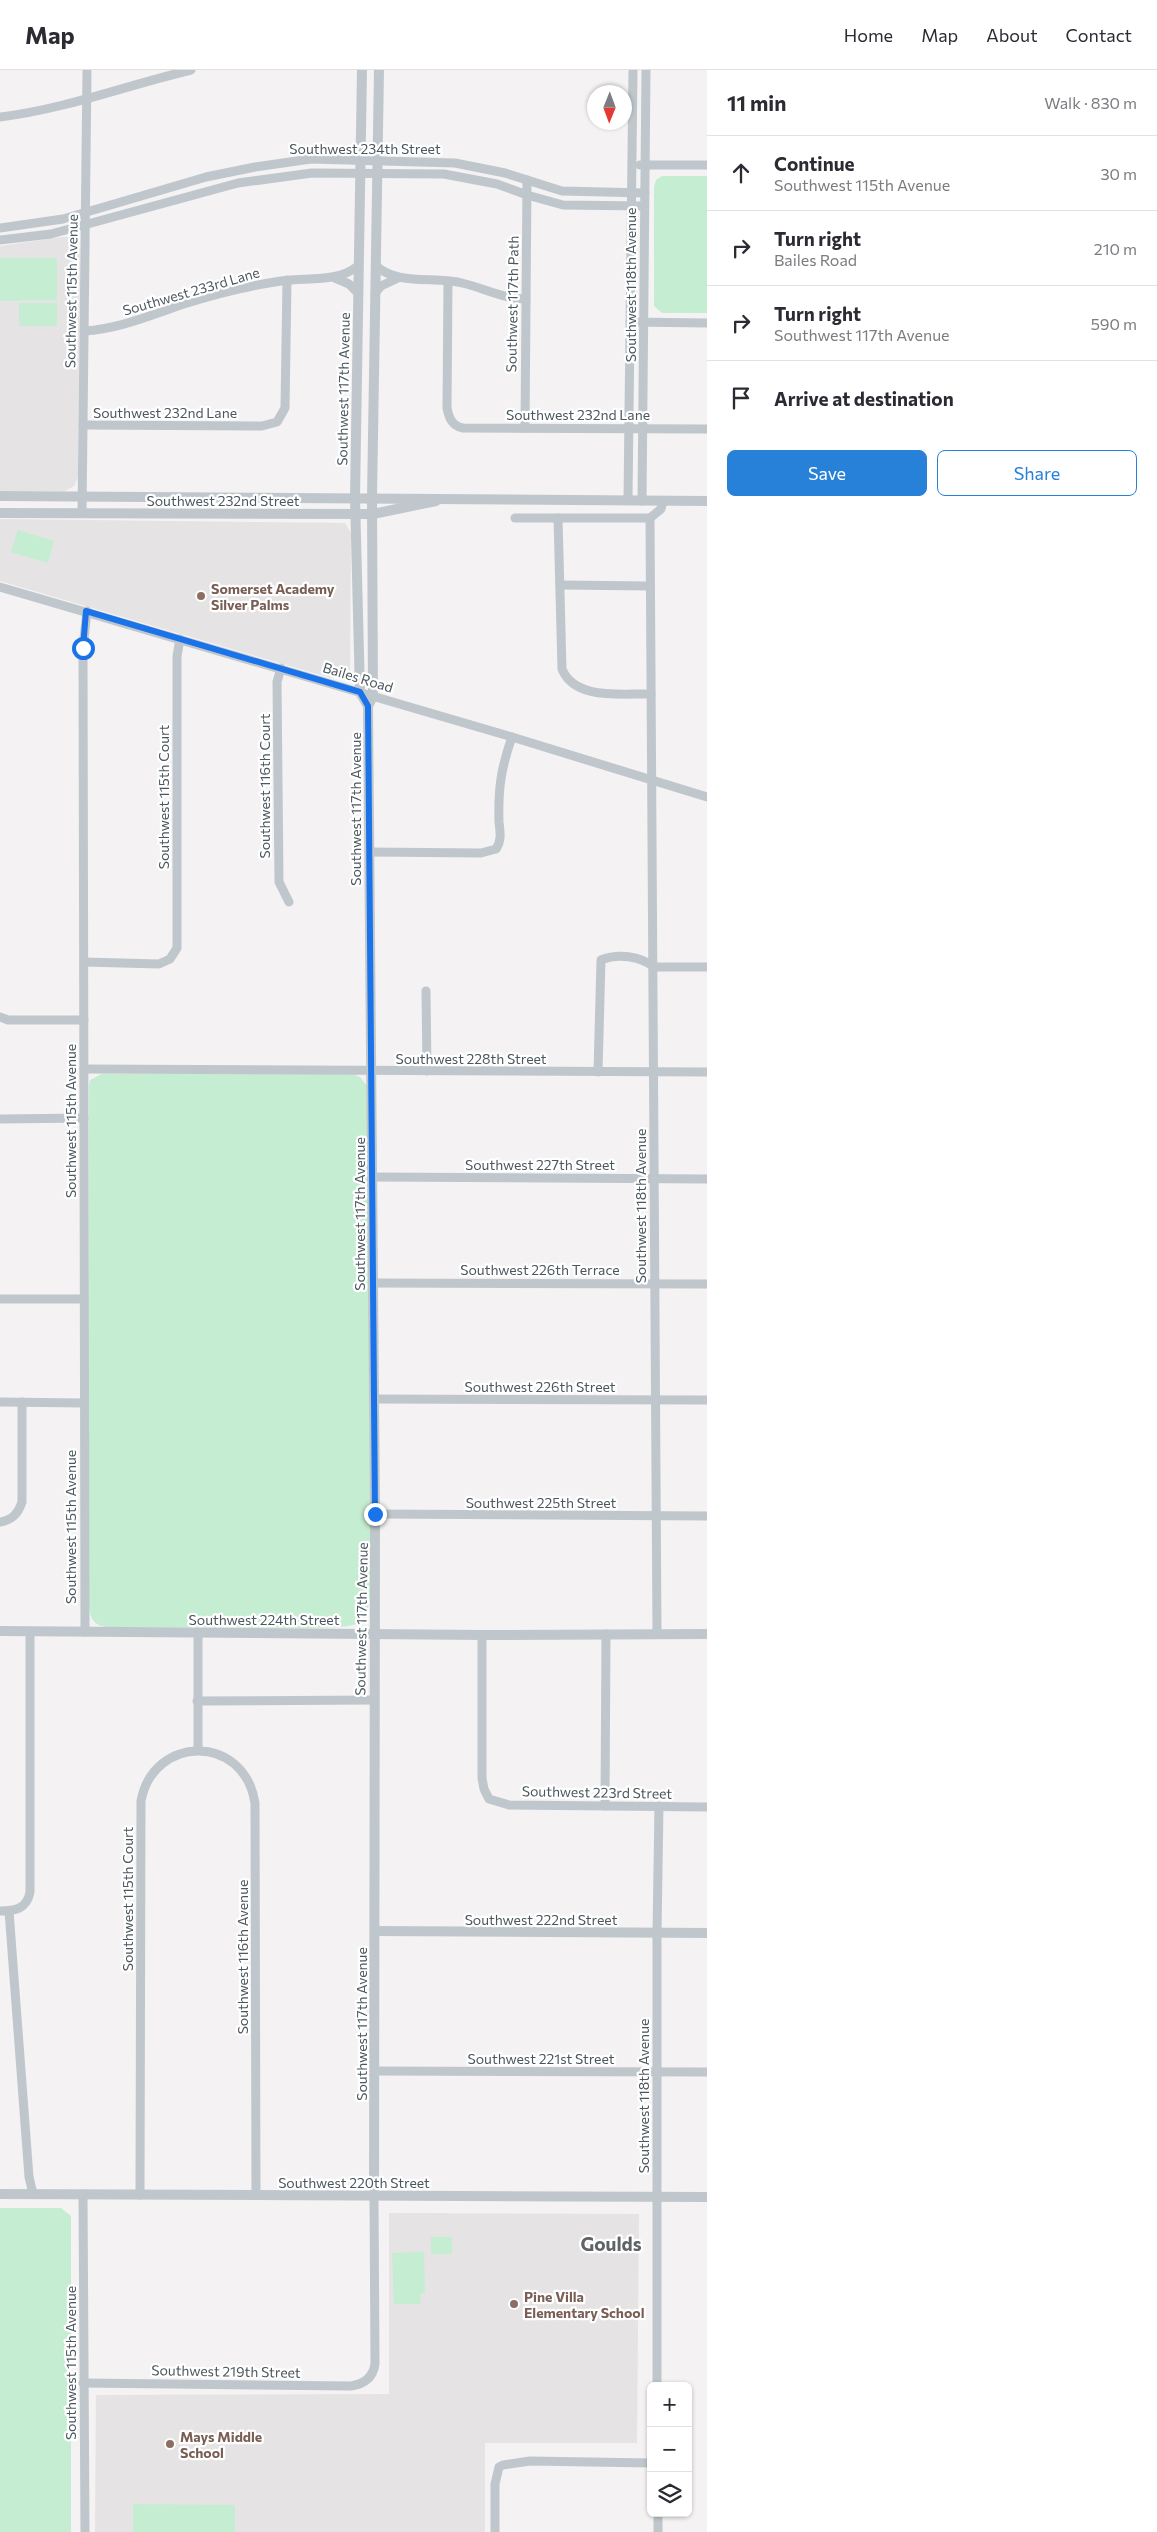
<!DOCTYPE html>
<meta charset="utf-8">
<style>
:root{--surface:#fff;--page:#f2f2f3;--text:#2b2b33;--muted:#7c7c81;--line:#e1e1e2;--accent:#2781d9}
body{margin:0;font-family:Commissioner,sans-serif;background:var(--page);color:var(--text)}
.controls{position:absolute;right:15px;bottom:15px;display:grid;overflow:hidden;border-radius:8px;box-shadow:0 1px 4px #0004}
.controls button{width:45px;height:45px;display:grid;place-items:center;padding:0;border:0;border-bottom:1px solid var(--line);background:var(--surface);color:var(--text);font:25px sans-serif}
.compass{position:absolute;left:587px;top:15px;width:45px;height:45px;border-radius:50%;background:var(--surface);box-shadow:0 1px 4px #0004;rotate:181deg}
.stop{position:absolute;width:15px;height:15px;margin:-11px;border:4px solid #1a73e8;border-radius:50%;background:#fff}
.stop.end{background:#1a73e8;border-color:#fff;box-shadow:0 1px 5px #0008}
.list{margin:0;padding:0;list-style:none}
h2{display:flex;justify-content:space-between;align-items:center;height:65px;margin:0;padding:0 20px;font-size:21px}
h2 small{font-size:16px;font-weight:400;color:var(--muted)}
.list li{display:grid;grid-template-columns:32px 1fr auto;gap:15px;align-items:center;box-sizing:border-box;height:75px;padding:0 20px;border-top:1px solid var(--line)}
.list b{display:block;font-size:19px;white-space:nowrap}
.list p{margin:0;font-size:16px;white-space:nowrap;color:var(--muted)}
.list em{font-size:16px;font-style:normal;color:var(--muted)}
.actions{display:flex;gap:10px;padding:15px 20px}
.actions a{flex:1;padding:11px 0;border:1px solid var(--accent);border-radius:8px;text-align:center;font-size:18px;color:var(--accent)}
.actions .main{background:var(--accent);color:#fff}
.icon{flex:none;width:28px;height:28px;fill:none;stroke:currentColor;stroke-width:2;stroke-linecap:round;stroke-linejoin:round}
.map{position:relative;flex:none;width:707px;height:2462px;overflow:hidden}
header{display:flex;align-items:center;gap:30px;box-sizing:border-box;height:70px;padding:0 25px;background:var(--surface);border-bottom:1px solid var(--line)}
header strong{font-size:24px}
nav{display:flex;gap:28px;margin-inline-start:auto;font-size:18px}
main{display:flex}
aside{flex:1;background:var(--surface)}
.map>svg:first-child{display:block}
.education{fill:#e5e3e4}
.green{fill:#c5edd2}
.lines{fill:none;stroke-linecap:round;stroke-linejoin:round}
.minor{stroke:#bfc7cd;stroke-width:9}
.tertiary{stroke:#bfc7cd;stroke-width:10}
.route{stroke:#1a73e8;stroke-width:6}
.education-dot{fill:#8d6e63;stroke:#fff;stroke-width:2}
.labels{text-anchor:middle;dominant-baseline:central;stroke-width:4.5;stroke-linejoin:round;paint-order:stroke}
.street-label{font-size:14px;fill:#4b575e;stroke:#fff}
.education-label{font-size:14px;font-weight:bold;fill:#785e54;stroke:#fff;text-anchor:start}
.district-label{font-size:19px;font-weight:bold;fill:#5f6366;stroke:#fff}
</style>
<header>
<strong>Map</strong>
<nav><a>Home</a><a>Map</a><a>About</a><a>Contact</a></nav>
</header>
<main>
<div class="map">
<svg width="707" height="2462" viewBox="0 0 707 2462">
<rect width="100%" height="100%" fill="#f4f2f2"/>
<g class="education">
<polygon points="62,167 72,167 80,177 78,407 74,416 65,421 0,421 0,176"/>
<polygon points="0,449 345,453 351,463 350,600 342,603 341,608 331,608 0,511"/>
<polygon points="389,2143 639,2144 637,2373 485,2373 485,2462 95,2462 96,2325 389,2324"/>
</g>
<g class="green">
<polygon points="662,106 707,106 707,243 662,243 654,236 654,117 656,110"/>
<polygon points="0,188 57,188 57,230 0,231"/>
<rect x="19" y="233" width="38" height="23"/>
<polygon points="18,460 54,471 48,493 11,482"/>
<path d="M 102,1004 L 352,1004 L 360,1007 L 367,1016 L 371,1514 C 368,1559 360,1556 319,1558 L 107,1557 C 94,1556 90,1548 89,1537 L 89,1016 L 90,1010 Z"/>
<polygon points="0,2138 61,2138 71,2146 71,2462 0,2462"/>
<rect x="431" y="2167" width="21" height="17"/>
<polygon points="424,2182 425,2223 421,2223 420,2234 394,2234 392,2183"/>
<polygon points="133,2434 235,2435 235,2462 133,2462"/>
</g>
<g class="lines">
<g class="minor">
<path d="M 0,47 C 66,39 127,15 191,0"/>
<polyline points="640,95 707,95"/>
<polyline points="0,158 63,149 206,107 255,97 311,89 455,93 505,103 562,121 645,123"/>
<polyline points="0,170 51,164 238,113 312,103 444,104 497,114 527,125 563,135 644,136"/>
<path d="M 376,196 C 399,216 434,206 462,213 C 484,218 503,229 526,229"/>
<polyline points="335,208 349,214 358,223"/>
<path d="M 448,211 L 447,338 C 449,348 452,356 463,358 L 707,359"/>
<polyline points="375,223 381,216 398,208"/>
<polyline points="630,252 707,253"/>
<path d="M 84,261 C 119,259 151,245 184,234 C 215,224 248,216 281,211 C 307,207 337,213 358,196"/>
<polyline points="83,355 262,356 277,352 285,338 287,210"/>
<polyline points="525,358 527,110"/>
<polyline points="628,430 633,0"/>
<polyline points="642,431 646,0"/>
<polyline points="82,443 87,0"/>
<polyline points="515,448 650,448"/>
<path d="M 558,448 L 562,599 C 575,631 623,623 651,624"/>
<polyline points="560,515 650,516"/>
<polyline points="0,517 512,667 707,727"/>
<polyline points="281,598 277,612 279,812 289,832"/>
<path d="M 369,782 L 481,783 L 496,779 C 502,771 500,761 499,752 C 498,719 501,698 512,667"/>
<polyline points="84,892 159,894 170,889 177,878 177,586 180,569"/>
<polyline points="654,897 707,897"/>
<polyline points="426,921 427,1001"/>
<polyline points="0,947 8,950 84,950"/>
<polyline points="84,999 707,1002"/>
<path d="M 598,1002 L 601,890 C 618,883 640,886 654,897"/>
<polyline points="0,1049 84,1048"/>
<polyline points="373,1107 707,1109"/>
<polyline points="373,1213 707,1214"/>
<polyline points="0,1229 83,1229"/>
<polyline points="374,1329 707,1330"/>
<polyline points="0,1332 83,1333"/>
<polyline points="375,1444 707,1446"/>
<path d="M 0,1452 C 12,1450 18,1444 22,1432 L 22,1332"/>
<polyline points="85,1562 83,578 87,541"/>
<polyline points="198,1563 198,1679"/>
<polyline points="657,1564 650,448 661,439 663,431"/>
<polyline points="482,1565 482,1708 484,1719 489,1729 509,1735 707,1737"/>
<polyline points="197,1631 373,1630"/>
<polyline points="605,1736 606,1564"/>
<path d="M 0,1841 C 15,1841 27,1839 30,1822 L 30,1561"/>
<polyline points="9,1841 29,2107 33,2124"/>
<polyline points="374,2001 707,2002"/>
<polyline points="83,2124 85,2462"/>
<path d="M 140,2125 L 141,1731 C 153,1665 244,1663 255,1733 L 256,2125"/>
<path d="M 83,2313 L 351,2316 C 364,2314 373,2308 375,2294 L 374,2126"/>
<polyline points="657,2316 657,1863 659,1736"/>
<polyline points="658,2443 658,2462"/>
<polyline points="495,2462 495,2414 499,2397 503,2395 530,2391 651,2393"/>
</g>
<g class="tertiary">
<polyline points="362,0 355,428 360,622 368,636"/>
<polyline points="0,426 707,431"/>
<polyline points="0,443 373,444 436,431"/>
<polyline points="0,1561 482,1565 707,1564"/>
<polyline points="375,1861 707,1863"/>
<polyline points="0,2124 707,2127"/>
<polyline points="374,2126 375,1444 368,636 373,626 372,428 379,0"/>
</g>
</g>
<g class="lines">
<polyline class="route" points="83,578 86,541 360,622 368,636 375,1444"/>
</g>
<g class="education-dot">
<circle cx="201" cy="526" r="5"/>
<circle cx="514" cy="2234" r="5"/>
<circle cx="170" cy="2374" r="5"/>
</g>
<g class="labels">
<g class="street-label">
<text x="365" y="78">Southwest 234th Street</text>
<text transform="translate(630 215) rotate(-90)">Southwest 118th Avenue</text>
<text transform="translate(71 221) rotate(-89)">Southwest 115th Avenue</text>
<text transform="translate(191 221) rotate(-16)">Southwest 233rd Lane</text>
<text transform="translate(512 234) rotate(-89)">Southwest 117th Path</text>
<text transform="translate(343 319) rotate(-89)">Southwest 117th Avenue</text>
<text x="165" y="342">Southwest 232nd Lane</text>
<text x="578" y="344">Southwest 232nd Lane</text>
<text x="223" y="430">Southwest 232nd Street</text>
<text transform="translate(358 607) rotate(17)">Bailes Road</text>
<text transform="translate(264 716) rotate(-90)">Southwest 116th Court</text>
<text transform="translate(163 727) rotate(-90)">Southwest 115th Court</text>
<text transform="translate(355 739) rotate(-90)">Southwest 117th Avenue</text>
<text x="471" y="988">Southwest 228th Street</text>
<text transform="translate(70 1051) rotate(-90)">Southwest 115th Avenue</text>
<text x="540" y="1094">Southwest 227th Street</text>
<text transform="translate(640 1136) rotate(-90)">Southwest 118th Avenue</text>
<text transform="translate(359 1144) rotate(-90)">Southwest 117th Avenue</text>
<text x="540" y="1199">Southwest 226th Terrace</text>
<text x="540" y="1316">Southwest 226th Street</text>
<text x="541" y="1432">Southwest 225th Street</text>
<text transform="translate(70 1457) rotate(-90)">Southwest 115th Avenue</text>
<text x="264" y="1549">Southwest 224th Street</text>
<text transform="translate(361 1549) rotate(-89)">Southwest 117th Avenue</text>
<text transform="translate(597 1722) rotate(1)">Southwest 223rd Street</text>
<text transform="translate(127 1829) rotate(-90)">Southwest 115th Court</text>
<text x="541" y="1849">Southwest 222nd Street</text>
<text transform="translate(242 1887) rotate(-90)">Southwest 116th Avenue</text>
<text transform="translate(361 1954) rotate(-90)">Southwest 117th Avenue</text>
<text x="541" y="1988">Southwest 221st Street</text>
<text transform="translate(643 2026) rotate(-90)">Southwest 118th Avenue</text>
<text x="354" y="2112">Southwest 220th Street</text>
<text transform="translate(70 2293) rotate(-90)">Southwest 115th Avenue</text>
<text transform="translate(226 2301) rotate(1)">Southwest 219th Street</text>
</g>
<g class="education-label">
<text x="211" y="518">Somerset Academy<tspan x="211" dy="16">Silver Palms</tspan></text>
<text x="524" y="2226">Pine Villa<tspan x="524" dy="16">Elementary School</tspan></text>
<text x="180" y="2366">Mays Middle<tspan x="180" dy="16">School</tspan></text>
</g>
<g class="district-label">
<text x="611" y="2173">Goulds</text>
</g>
</g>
</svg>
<div class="controls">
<button>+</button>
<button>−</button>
<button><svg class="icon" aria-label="layers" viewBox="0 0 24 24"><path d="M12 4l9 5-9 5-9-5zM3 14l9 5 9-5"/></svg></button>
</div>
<svg class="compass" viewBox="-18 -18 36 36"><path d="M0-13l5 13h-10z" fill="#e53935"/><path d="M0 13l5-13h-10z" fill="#7c7c81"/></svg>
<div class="stop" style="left:83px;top:578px"></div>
<div class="stop end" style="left:375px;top:1444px"></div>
</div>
<aside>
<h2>11 min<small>Walk · 830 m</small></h2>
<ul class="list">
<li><svg class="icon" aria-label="ahead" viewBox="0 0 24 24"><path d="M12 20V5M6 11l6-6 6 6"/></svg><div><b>Continue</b><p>Southwest 115th Avenue</p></div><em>30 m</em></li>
<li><svg class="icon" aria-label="right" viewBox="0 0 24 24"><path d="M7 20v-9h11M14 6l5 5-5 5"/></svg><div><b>Turn right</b><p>Bailes Road</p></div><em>210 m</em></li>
<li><svg class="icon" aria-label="right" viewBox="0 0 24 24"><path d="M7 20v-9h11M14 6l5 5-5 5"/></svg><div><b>Turn right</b><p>Southwest 117th Avenue</p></div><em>590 m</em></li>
<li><svg class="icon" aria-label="arrive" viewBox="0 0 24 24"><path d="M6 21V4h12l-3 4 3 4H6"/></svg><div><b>Arrive at destination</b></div></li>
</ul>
<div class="actions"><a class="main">Save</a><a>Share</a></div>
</aside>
</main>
